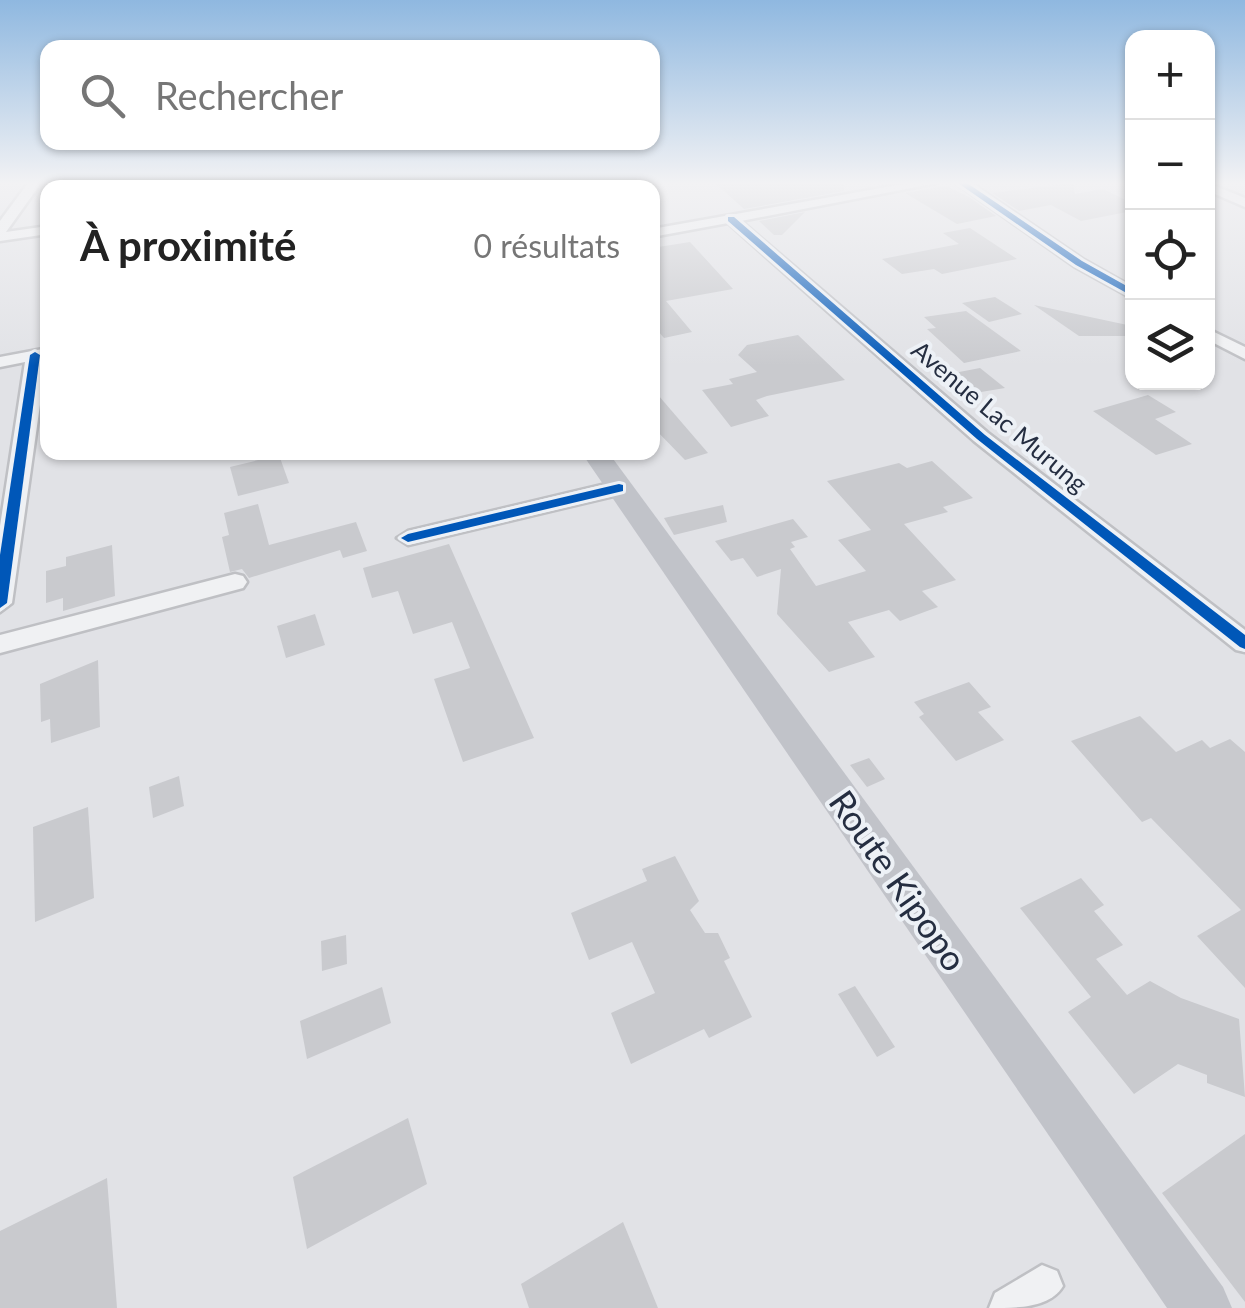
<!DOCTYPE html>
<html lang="fr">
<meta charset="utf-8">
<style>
:root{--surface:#fff;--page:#f6f6f6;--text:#222;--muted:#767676;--line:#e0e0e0}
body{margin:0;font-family:Lato,sans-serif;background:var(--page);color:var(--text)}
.controls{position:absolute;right:30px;top:30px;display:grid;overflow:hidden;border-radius:20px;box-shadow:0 2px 8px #0004}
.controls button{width:90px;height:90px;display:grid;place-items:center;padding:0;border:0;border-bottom:2px solid var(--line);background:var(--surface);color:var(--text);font:50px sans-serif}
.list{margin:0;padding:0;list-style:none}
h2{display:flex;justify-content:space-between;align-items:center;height:130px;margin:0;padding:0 40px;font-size:42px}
h2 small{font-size:32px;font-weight:400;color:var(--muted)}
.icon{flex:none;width:55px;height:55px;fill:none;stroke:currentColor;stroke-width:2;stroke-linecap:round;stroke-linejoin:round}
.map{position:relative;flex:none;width:1245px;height:1308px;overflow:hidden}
.search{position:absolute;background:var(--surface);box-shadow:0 2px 8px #0004;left:40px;top:40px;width:620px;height:110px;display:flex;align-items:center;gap:25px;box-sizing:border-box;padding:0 35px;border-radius:20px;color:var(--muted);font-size:38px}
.panel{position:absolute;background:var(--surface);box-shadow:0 2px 8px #0004;left:40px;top:180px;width:620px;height:280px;border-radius:20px}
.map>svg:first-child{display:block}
.building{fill:#c9cace}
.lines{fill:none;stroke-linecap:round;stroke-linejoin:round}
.lane-casing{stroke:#bfc0c4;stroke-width:6}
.street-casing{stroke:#bfc0c4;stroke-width:5}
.lane{fill:#f0f1f3;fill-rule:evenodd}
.street{fill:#f0f1f3;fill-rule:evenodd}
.secondary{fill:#c1c3c9;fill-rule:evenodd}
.cycleway-casing{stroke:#edf1f6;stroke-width:6}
.cycleway{fill:#0057b8;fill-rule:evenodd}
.labels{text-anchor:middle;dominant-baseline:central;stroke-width:8;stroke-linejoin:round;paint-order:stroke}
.far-street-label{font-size:25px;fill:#252e41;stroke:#edf1f6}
.near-street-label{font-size:35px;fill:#252e41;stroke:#edf1f6}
</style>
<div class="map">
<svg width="1245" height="1308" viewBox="0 0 1245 1308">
<rect width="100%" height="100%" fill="#e1e2e6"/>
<g class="building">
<polygon points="715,183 844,183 844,191 744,209"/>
<polygon points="1073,183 1075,194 1103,189 1132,203 1132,211 1081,221 1051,205 1019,211 992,193"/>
<polygon points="946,186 969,197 996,216 957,224 905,193"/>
<polygon points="805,212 782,235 774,235 759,221"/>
<polygon points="970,228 1017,259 942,274 934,269 902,274 882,259 959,244 943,233"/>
<polygon points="690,242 733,289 666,301 692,332 664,338 652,324 652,248"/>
<polygon points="995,297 1022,314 989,322 962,303"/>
<polygon points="1034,305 1132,326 1132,336 1079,336"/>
<polygon points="966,311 1021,351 964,363 927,329 936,328 924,317"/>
<polygon points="798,335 845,380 767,396 756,400 769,416 731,427 702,390 733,384 729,379 757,372 738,355 747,345"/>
<polygon points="980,368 1005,388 975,393 954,373"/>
<polygon points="652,388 708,453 685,460 652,426"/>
<polygon points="1148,395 1176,412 1155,419 1192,444 1156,455 1093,411"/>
<polygon points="279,455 289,483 238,496 230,467"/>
<polygon points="932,461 973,498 943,507 948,512 904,524 956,580 922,591 938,607 900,621 889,610 848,622 875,657 829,672 777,614 781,569 757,577 743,558 731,561 715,541 793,519 808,537 791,542 795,547 790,549 816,586 866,571 838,540 871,530 827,481 899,463 907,468"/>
<polygon points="258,504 269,545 356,522 367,551 343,558 340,550 249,578 242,569 230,572 222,537 229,535 224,513"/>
<polygon points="723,505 727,522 674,535 664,518"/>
<polygon points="449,544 534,738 463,762 434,679 470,668 452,622 413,634 398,591 372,598 363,568"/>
<polygon points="112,545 115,596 63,611 63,598 46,603 46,571 66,566 66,557"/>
<polygon points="315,614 325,645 286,658 277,626"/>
<polygon points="98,660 100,727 51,743 50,719 41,722 40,684"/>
<polygon points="969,682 991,707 978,712 1004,740 956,761 919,717 924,714 914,702"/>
<polygon points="1140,716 1176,752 1202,740 1210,748 1230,739 1245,752 1245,988 1197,936 1241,910 1151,818 1142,822 1071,741"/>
<polygon points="869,758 885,779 867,787 850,765"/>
<polygon points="179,776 184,806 153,818 149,787"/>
<polygon points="88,807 94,898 35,922 33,827"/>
<polygon points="675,856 699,901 690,910 705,933 718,933 730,958 724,961 752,1017 709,1038 704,1029 631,1064 611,1013 655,993 632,942 589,960 571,913 647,881 642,869"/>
<polygon points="1081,878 1104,905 1094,911 1123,945 1096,959 1127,995 1150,981 1181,998 1239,1019 1245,1097 1207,1083 1207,1075 1178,1064 1134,1094 1068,1012 1091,997 1020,908"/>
<polygon points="346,935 347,964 322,971 321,941"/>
<polygon points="855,986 895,1047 877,1057 838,994"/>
<polygon points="382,987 391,1023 307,1059 300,1021"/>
<polygon points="408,1118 427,1184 307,1249 293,1177"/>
<polygon points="1245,1134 1245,1302 1162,1193"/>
<polygon points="107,1178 117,1308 0,1308 0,1231"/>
<polygon points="623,1222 658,1308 529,1308 521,1284"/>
</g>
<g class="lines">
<g class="lane-casing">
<polygon id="lane" points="296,452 311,452 303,456 297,456"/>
</g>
<g class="street-casing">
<g id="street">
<polygon points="28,183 41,183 6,232 48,226 48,234 0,241 0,221"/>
<polygon points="909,183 937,183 741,221 988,433 1245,630 1245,652 1236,650 974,441 728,223 652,237 652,229"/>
<polygon points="956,183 971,183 1084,260 1132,287 1132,298 1074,266"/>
<polygon points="1208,183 1245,198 1245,207 1208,191"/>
<polygon points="1208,329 1245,347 1245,359 1208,340"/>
<polygon points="48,348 12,603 0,612 0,526 25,362 0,367 0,357"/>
<polygon points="619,481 629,488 626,493 408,545 397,538 408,531"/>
<polygon points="235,574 243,576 247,582 243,588 0,653 0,635"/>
<path d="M 1042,1265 L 1057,1271 L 1063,1286 C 1050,1308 1018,1308 989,1308 L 995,1293 Z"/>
</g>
</g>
<use href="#lane" class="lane"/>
<use href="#street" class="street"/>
<g class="secondary">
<polygon points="385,183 403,183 406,188 388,188"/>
<polygon points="581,452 608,452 1223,1287 1232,1308 1167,1308"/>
</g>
<g class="cycleway-casing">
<g id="cycleway">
<polygon points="958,183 967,183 1082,261 1132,289 1132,296 1076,265"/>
<polygon points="728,217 734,217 985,435 1245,635 1245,649 1240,647 977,439 728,221"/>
<polygon points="35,352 40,355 7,603 0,608 0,555 30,355"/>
<polygon points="619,484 623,485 623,491 408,542 401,538 408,534"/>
</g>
</g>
<use href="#cycleway" class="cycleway"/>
</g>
<linearGradient id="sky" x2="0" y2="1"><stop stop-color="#8fb8e0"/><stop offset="0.5" stop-color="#f2f2f4"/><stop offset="1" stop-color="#f2f2f4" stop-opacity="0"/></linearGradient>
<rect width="1245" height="366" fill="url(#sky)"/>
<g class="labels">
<g class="far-street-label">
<text transform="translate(1000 416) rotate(40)">Avenue Lac Murung</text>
</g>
<g class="near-street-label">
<text transform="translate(899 880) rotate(55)">Route Kipopo</text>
</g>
</g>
</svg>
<div class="controls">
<button>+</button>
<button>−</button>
<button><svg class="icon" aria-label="locate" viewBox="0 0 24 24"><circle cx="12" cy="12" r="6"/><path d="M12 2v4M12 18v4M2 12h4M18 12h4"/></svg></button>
<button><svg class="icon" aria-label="layers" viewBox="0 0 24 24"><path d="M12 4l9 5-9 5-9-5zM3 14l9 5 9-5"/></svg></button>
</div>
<div class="search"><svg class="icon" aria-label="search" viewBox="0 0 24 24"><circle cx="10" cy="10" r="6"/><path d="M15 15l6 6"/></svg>Rechercher</div>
<section class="panel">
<h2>À proximité<small>0 résultats</small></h2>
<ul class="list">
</ul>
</section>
</div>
